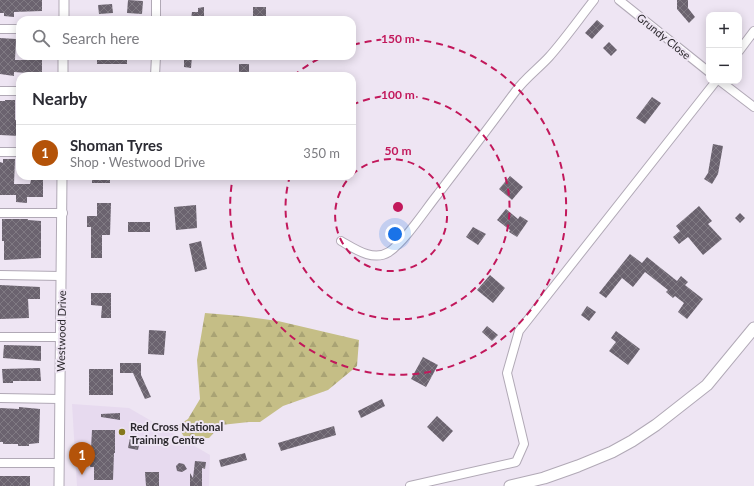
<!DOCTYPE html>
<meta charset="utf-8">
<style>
:root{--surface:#fff;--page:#f2f2f3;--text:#2b2b33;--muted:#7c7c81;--line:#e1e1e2;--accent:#b45309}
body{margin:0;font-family:Lato,sans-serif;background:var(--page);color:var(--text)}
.controls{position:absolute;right:12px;top:12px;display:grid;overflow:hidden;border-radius:8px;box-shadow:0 2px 10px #0003}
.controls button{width:36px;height:36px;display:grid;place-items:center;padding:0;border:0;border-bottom:1px solid var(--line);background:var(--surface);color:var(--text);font:20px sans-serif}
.you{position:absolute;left:395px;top:234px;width:14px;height:14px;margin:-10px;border:3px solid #fff;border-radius:50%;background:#1a73e8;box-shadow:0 0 0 6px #1a73e833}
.badge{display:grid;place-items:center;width:26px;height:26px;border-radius:50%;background:var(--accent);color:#fff;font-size:13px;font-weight:700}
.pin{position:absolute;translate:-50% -33px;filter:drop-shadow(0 1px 2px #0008)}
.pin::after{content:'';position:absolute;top:21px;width:14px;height:12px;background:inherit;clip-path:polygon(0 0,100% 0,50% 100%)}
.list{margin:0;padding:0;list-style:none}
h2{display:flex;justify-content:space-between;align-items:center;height:52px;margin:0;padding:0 16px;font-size:17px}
h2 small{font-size:13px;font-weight:400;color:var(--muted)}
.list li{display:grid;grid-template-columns:26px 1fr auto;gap:12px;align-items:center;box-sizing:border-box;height:56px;padding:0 16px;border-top:1px solid var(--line)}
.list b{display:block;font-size:15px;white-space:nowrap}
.list p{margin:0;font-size:13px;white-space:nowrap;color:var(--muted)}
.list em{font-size:13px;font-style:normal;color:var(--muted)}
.icon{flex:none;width:22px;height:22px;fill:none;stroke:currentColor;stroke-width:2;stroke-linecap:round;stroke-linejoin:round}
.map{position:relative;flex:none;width:754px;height:486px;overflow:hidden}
.search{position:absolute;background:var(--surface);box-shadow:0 2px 10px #0003;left:16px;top:16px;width:340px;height:44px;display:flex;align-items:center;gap:10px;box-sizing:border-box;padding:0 14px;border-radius:12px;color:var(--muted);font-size:15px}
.panel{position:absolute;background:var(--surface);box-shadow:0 2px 10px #0003;left:16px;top:72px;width:340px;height:108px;border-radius:12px}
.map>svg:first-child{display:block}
.built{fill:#e7daef}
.forest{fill:url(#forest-firs)}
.building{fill:url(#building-cross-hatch)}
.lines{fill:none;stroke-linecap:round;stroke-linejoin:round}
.minor-casing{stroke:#b1a9b6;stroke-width:10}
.tertiary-casing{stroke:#b1a9b6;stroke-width:11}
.secondary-casing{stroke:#b1a9b6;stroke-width:13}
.minor{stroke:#fff;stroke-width:8}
.tertiary{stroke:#fff;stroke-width:9}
.secondary{stroke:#fff;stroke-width:11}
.ring{fill:none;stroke:#c2185b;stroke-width:2;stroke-dasharray:7 5}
.poi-dot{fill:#84781c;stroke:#eee5f3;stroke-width:1.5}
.labels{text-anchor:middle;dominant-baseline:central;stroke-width:4;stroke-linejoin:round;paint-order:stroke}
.street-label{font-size:11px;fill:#2a272c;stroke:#eee5f3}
.poi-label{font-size:11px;font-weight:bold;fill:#2a272c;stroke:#eee5f3;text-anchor:start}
.centre{fill:#c2185b;stroke:#eee5f3;stroke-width:2}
.ring-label{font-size:12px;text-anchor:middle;font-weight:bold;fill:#c2185b;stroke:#eee5f3;stroke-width:4;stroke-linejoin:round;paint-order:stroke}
</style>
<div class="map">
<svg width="754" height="486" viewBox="0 0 754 486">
<defs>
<pattern id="forest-firs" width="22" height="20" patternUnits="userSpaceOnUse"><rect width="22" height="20" fill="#c5be86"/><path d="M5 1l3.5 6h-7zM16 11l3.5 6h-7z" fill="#a9a374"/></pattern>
<pattern id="building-cross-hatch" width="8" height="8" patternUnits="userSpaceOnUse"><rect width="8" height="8" fill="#6b636f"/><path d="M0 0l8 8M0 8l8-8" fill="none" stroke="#807a83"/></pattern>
</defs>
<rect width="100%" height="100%" fill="#eee5f3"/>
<polygon class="built" points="72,404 129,408 210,455 209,486 77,486"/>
<polygon class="forest" points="205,313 241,316 278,321 359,340 357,366 328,390 283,406 260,422 249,422 221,425 209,438 185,438 177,426 188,419 200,399 197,360"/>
<g class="building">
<polygon points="0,0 42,0 42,11 14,12 14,17 4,16 4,13 0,13"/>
<polygon points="128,0 143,1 142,14 127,13"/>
<polygon points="677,0 688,0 688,8 695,17 689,23 677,9"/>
<polygon points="112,4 113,13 99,14 98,5"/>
<polygon points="204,7 204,20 191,19 192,12 198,12 198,8"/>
<polygon points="253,7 266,7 266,20 253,19"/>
<polygon points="597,20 604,26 592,39 585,33"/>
<polygon points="0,38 16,39 15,60 42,60 42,74 14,72 14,76 0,74"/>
<polygon points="609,42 617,50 611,56 603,48"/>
<rect x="97" y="56" width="30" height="8"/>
<polygon points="184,56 192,56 191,68 184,67"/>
<rect x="239" y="64" width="10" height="12"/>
<polygon points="652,97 661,103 645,124 636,118"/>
<polygon points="5,100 15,100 15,120 20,120 20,136 0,135 0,101 5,101"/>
<polygon points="713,144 723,146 718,174 712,184 704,179 708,173"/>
<polygon points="3,159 15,159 14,184 30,184 32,176 43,176 43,197 27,197 27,203 16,202 16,195 0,195 0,162 3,163"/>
<rect x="92" y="176" width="18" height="7"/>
<polygon points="510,176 523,187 512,200 499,189"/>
<polygon points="97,203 111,203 110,235 102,235 102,258 91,258 91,227 87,227 87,216 97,216"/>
<polygon points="196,205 197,228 176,230 174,207"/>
<polygon points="699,206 712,221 708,224 722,239 703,255 688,237 679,244 673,237 680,231 676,226"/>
<polygon points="506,209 518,219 520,216 528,221 517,237 509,232 510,230 497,220"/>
<polygon points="740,213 745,218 740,223 735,218"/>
<polygon points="2,219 28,219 28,220 41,221 41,258 4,260 4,241 2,241"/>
<rect x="128" y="222" width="22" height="10"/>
<polygon points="473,227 486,234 478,245 466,237"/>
<polygon points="201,241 207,269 195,272 189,244"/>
<polygon points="630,254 642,263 647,257 677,281 681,276 688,282 685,285 703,299 687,319 678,312 684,303 675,296 673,298 666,292 668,290 645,272 633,287 622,278 606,298 599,293"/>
<polygon points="490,275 505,288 493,303 477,290"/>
<polygon points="0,285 40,287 40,299 28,299 29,318 0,319"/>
<polygon points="91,293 111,293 111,318 101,318 102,306 91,305"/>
<polygon points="587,306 596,312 589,321 581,315"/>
<polygon points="487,326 498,335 492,341 482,332"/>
<polygon points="149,330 166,331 164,355 148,354"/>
<polygon points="616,331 640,349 628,365 609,351 616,342 611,338"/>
<polygon points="4,345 41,346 41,361 3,358"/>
<polygon points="423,357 438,365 426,387 411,379"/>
<polygon points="120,363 141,363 141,375 151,397 145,399 133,373 120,373"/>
<polygon points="40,368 41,381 13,381 13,383 3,383 2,369"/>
<rect x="89" y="369" width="24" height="26"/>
<polygon points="382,399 385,406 361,418 358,411"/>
<polygon points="19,407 40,409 39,443 29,444 29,446 18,446 18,444 3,444 3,442 0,442 0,408 19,409"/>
<polygon points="120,413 120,420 101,417 101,414"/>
<polygon points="437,416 453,431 443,442 427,427"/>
<polygon points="334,426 336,435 281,451 278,443"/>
<polygon points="92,430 115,430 115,453 114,453 113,480 94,480 94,467 90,467"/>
<polygon points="130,438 140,440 138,450 128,448"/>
<polygon points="245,453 247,460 221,467 219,460"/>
<polygon points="195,461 206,462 205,469 202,468 202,486 190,486 190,473 193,478"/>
<polygon points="179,463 184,464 187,469 182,472 177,471 176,466"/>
<polygon points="145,472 159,472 159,486 146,486"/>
<rect x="0" y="476" width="30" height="10"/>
</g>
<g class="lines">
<g class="minor-casing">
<g id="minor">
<polyline points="619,0 709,72"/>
<polyline points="156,20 156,0"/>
<polyline points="0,29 20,29"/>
<polyline points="739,51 754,31"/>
<polyline points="155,76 156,56"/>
<polyline points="720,81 754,107"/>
<polyline points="0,91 20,91"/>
<polyline points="0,152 20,152"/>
<polyline points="0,213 63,213"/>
<path d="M 341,241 C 355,249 373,262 389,252 C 406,240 425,210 438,194 C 464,160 490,126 515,92 C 525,78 538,69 549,57 C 565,39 579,19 594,0"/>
<polyline points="0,275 61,276"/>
<polyline points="0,337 61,337"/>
<polyline points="0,398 59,399"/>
<polyline points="0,463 59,463"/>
<polyline points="410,486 516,462 524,444 507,373 519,331 716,81"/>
</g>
</g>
<g class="tertiary-casing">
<g id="tertiary">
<polyline points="64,0 64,20"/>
<polyline points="63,76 63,56"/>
<polyline points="59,486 62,176"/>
</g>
</g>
<g class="secondary-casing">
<polyline id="secondary" points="510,486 544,478 578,466 612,452 632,441 656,425 707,385 754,328"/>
</g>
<use href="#minor" class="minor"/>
<use href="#tertiary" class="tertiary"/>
<use href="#secondary" class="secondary"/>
</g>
<g class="ring">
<path d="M352 175A56 56 0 1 1 351 176"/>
<path d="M352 105A112 112 0 1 1 290 176"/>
<path d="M293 76A168 168 0 0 1 324 56M353 45A168 168 0 1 1 233 176"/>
</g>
<circle class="poi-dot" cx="122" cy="432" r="4"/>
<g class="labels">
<g class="street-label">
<text transform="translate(664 36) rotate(39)">Grundy Close</text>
<text transform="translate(61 331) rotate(-89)">Westwood Drive</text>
</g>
<g class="poi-label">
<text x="130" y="426">Red Cross National<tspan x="130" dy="13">Training Centre</tspan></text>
</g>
</g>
<circle cx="398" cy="207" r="6" class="centre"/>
<g class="ring-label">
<text x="398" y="43">150 m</text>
<text x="398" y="99">100 m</text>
<text x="398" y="155">50 m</text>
</g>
</svg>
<div class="controls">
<button>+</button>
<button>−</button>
</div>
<div class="you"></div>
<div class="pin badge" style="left:82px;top:475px">1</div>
<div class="search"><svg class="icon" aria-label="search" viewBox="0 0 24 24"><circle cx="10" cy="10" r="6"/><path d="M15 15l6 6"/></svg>Search here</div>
<section class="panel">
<h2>Nearby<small></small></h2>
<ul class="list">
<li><span class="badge">1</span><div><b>Shoman Tyres</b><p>Shop · Westwood Drive</p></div><em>350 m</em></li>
</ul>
</section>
</div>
